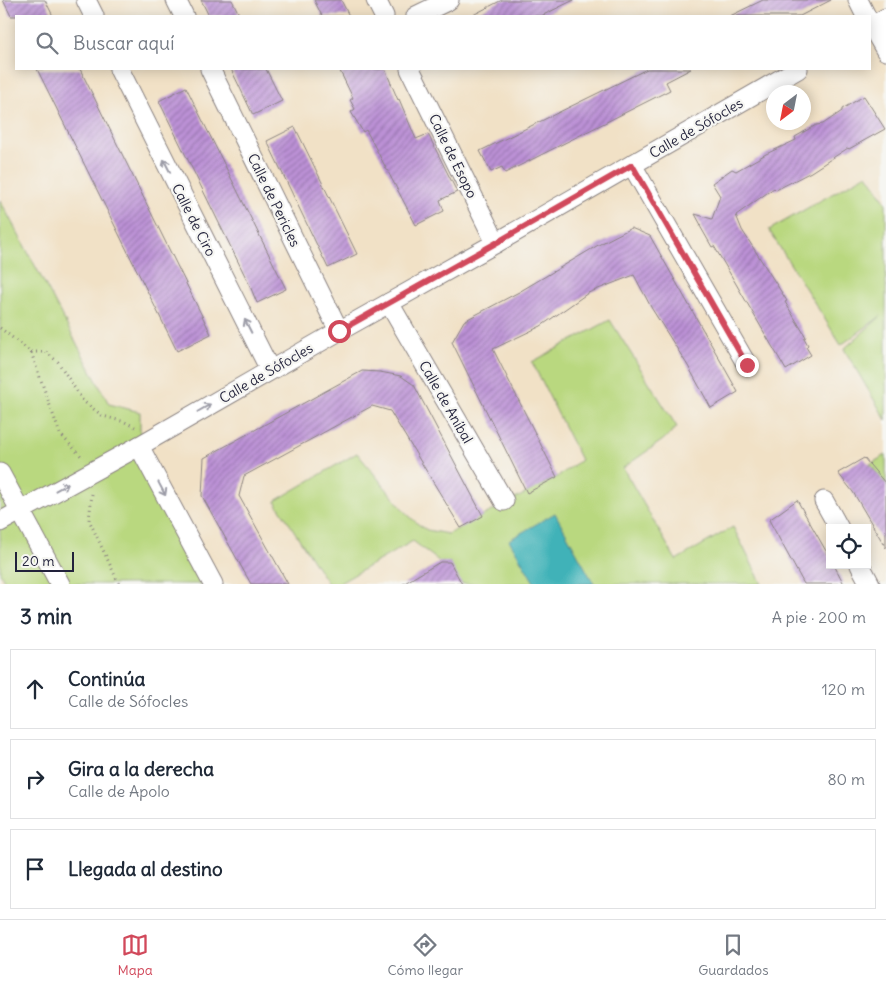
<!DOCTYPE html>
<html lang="es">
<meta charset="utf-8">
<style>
:root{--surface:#fff;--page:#f6f6f7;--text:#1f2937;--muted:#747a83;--line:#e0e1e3;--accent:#d1495b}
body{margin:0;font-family:Delius,sans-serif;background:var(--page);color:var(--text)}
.controls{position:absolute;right:15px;bottom:15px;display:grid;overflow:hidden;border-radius:0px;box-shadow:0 2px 12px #0003}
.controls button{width:45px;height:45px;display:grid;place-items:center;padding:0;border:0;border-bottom:1px solid var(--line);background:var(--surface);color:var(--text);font:25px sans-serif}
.compass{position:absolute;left:766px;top:85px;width:45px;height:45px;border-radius:50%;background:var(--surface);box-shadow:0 2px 12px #0003;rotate:212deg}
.scale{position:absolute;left:15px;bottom:12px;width:59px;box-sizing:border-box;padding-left:5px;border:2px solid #22223b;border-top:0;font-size:14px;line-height:18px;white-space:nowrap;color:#22223b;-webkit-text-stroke:4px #f6f6f2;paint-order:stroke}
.stop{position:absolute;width:15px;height:15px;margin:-11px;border:4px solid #d1495b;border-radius:50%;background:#fff}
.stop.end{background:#d1495b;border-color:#fff;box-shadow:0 1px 5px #0008}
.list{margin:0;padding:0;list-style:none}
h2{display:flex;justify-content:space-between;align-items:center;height:65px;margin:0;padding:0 20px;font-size:21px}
h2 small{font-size:16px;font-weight:400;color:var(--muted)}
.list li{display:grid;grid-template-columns:32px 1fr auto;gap:15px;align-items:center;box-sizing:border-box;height:80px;margin:0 10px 10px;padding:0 10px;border:1px solid var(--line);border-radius:0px}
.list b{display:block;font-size:19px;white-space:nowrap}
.list p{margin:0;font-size:16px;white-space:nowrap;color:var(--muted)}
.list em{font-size:16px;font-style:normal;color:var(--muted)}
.icon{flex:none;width:28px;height:28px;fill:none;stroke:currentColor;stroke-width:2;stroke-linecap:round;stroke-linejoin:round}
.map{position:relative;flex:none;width:886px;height:584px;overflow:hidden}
.search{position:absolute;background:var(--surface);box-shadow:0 2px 12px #0003;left:15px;right:15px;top:15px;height:55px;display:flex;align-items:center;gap:12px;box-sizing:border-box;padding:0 18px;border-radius:0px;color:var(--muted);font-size:19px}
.sheet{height:335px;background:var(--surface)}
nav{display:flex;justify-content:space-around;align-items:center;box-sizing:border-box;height:70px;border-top:1px solid var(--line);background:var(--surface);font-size:14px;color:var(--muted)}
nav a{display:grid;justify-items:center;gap:2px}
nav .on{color:var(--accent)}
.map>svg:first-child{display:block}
.green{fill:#b9d87f;stroke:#6e7d5d}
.water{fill:#41b2b8;stroke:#326a7a}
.building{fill:url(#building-hatch)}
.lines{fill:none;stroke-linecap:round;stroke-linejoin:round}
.minor-casing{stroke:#8a8280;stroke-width:21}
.path{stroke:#8a8280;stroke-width:3;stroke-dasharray:1 4;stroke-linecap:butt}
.minor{stroke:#fff;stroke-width:19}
.oneway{stroke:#9c9ca7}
.route{stroke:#d1495b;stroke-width:6}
.labels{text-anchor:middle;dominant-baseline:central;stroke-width:4.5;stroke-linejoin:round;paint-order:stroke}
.street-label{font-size:14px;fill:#22223b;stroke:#f6f6f2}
</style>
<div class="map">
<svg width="886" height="584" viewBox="0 0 886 584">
<defs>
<pattern id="building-hatch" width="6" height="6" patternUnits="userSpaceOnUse" patternTransform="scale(1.25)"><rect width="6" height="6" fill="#bc91d6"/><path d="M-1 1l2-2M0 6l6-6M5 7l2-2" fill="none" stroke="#9876af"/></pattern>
</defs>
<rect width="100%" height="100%" fill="#f6f6f2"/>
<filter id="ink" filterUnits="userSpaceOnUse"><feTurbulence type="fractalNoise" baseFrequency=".02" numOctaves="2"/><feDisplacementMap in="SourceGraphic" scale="10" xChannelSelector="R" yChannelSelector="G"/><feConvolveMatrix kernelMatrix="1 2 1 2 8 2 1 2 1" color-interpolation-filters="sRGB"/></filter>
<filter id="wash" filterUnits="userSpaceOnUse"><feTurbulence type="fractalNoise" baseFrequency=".0096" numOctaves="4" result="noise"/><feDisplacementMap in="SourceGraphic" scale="20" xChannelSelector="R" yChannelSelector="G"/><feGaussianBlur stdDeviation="1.12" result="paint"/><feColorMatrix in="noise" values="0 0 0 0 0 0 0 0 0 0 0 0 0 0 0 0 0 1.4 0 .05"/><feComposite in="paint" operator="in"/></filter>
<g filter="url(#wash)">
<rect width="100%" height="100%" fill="#f1e1c6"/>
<g class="green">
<polygon points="867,174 886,202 886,420 844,349 881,316 841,345 769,230"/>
<polygon points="0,200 109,404 140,412 140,467 202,584 6,584 0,573"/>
<polygon points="610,320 677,427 663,440 623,468 676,560 733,527 762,584 462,584 440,562 413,541 338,584 328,584 275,501 357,453 406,513 418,524 427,530 448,534 557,477 581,460 532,362"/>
<polygon points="886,455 886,485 870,464"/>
</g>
<polygon class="water" points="555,513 594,584 535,584 509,540"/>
<g id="blocks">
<g class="building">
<polygon points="3,0 45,0 53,16 11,16"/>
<polygon points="201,0 232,0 240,16 209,16"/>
<polygon points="314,0 341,0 349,16 322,16"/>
<polygon points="502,0 574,0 541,16 471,16"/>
<polygon points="763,0 831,0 800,16 730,16"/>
<polygon points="37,69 80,69 211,334 177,351"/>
<polygon points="231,69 266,69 282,101 253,115"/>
<polygon points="339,69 385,69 398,100 399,99 416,139 428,134 457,192 440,200 444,211 416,225 366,130 363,132 351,112 355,109 350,100 353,98"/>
<polygon points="647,69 691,69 666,82 670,90 505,173 502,167 491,172 480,151"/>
<polygon points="186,87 286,289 257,303 250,286 159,101"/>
<polygon points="864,96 885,129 849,149 848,148 811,172 776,190 774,188 736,215 742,230 787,301 785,302 806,337 804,338 808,345 806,347 811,355 786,370 714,246 712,247 700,226 701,225 695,214 712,219 720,196 712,183 732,169 736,171 766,154 796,140 795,137 816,125 823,124 842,111 842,109"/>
<polygon points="295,127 357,254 328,268 267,141"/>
<polygon points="631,228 650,236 738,392 711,408 688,366 652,309 634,275 588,293 541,326 493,349 557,477 527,493 452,342 464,321 519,292 600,244"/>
<polygon points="362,371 380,372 401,376 414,385 483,516 461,528 390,411 372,406 244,476 239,496 288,584 251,584 202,496 204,458"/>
<polygon points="864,458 886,484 886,548 853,492 838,473"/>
<polygon points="797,500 830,558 830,565 834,565 844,584 804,584 769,520"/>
<polygon points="440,562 450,562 462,584 403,584"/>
</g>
</g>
</g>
<g filter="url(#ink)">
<use href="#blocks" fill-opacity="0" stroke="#8a8280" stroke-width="1"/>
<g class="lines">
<g class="minor-casing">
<g id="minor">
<polyline points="86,0 94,16"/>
<polyline points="176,0 184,16"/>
<polyline points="376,0 384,16"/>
<polyline points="858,0 866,16"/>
<polyline points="416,16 449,0"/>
<polyline points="870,23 886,51"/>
<polyline points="870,27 886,18"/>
<polyline points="119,69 270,370"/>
<polyline points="210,69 339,331"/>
<polyline points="410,69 496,243"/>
<polyline points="632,165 747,365"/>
<polyline points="389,303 504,501"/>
<polyline points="139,446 213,584"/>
<polyline points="0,473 60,584"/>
<polyline points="824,501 839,528"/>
<polyline points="0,522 139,446 339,331 496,243 798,69"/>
<polyline points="860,565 870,584"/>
</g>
</g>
<g class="path">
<polyline points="0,328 31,352 60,434 82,457"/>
<polyline points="31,352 46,352 58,362 83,401 103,416 125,422 135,427"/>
<polyline points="92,494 89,520 119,584"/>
</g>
<use href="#minor" class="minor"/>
</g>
<defs><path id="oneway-shaft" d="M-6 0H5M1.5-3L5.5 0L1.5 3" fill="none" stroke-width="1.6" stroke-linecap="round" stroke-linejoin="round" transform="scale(1.25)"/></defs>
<g class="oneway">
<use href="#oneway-shaft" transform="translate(167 166) rotate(-117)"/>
<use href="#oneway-shaft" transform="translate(248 326) rotate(-117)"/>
<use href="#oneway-shaft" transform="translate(204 408) rotate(-30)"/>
<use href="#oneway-shaft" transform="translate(62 487) rotate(-29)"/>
<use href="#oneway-shaft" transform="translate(162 489) rotate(62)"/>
</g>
</g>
<g class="lines" filter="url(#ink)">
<polyline class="route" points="339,331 496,243 632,165 747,365"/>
</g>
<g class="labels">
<g class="street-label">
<text transform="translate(696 128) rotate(-30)">Calle de Sófocles</text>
<text transform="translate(453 156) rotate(64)">Calle de Esopo</text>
<text transform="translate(274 200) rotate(64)">Calle de Pericles</text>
<text transform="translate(194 220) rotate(63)">Calle de Ciro</text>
<text transform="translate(266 373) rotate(-30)">Calle de Sófocles</text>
<text transform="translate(446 402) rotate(60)">Calle de Aníbal</text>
</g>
</g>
</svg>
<div class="controls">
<button><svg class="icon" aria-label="locate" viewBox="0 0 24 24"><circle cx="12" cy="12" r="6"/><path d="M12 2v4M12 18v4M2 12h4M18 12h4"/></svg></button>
</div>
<svg class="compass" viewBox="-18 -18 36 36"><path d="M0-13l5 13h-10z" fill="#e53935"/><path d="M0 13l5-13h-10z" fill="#747a83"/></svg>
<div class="scale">20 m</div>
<div class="stop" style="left:339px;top:331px"></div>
<div class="stop end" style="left:747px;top:365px"></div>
<div class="search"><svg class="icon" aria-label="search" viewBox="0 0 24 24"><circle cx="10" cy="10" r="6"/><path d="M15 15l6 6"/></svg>Buscar aquí</div>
</div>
<section class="sheet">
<h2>3 min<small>A pie · 200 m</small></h2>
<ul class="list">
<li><svg class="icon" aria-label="ahead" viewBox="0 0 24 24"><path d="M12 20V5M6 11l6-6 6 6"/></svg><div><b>Continúa</b><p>Calle de Sófocles</p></div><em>120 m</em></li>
<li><svg class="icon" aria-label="right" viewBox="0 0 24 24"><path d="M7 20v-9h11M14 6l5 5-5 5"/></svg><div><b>Gira a la derecha</b><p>Calle de Apolo</p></div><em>80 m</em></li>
<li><svg class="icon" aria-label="arrive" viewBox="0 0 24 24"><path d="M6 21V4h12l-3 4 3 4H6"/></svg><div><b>Llegada al destino</b></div></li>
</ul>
</section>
<nav>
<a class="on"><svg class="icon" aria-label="map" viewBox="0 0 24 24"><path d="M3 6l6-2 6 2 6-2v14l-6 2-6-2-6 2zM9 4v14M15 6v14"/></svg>Mapa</a>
<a><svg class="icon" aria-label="directions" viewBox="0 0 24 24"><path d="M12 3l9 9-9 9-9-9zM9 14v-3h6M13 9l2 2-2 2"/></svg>Cómo llegar</a>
<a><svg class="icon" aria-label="saved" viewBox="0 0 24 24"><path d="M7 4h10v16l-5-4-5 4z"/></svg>Guardados</a>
</nav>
